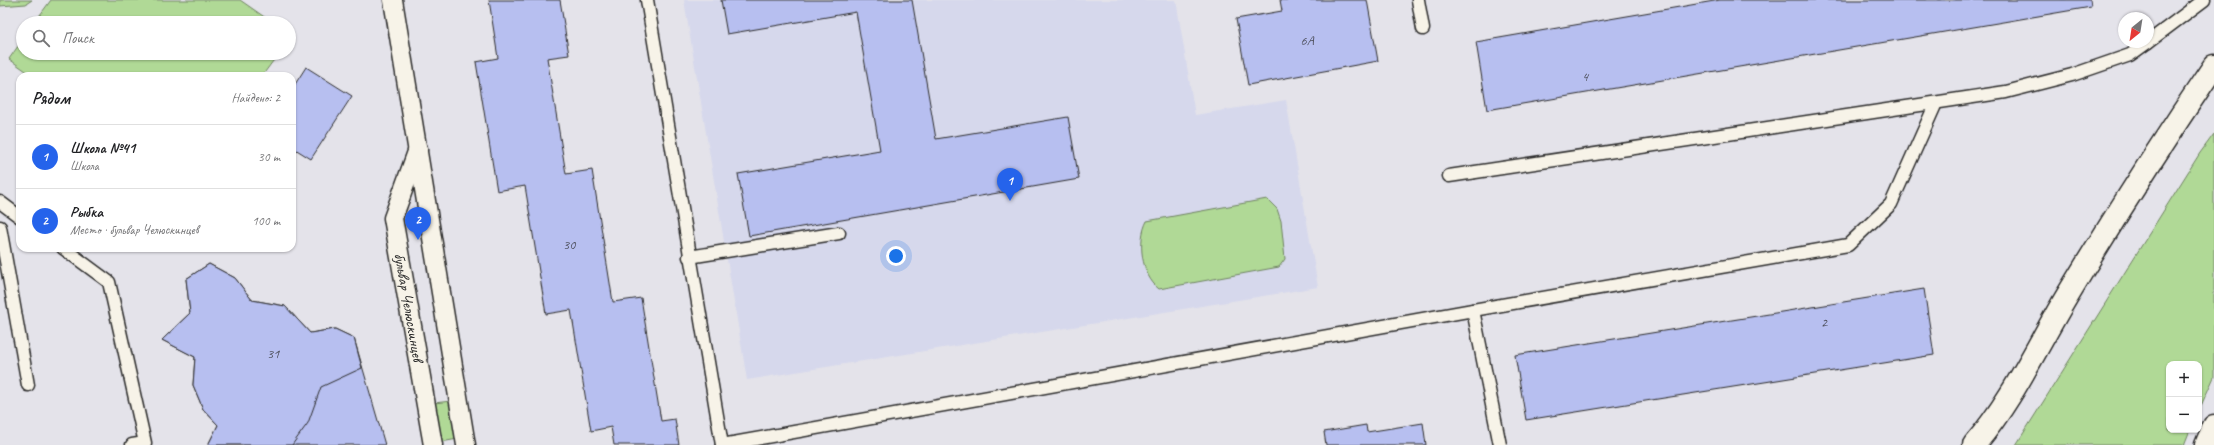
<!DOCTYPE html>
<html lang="ru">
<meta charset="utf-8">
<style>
:root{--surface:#fff;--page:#f2f2f2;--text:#202124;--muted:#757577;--line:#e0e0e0;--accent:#2563eb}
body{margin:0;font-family:Caveat,sans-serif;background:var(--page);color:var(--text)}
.controls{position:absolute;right:12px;bottom:12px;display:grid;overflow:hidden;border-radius:8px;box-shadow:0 1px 3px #0004}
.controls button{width:36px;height:36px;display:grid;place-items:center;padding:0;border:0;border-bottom:1px solid var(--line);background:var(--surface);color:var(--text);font:20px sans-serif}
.compass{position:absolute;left:2118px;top:12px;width:36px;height:36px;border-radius:50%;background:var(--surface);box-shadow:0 1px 3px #0004;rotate:210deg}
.you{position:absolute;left:896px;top:256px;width:14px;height:14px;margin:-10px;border:3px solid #fff;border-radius:50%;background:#1a73e8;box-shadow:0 0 0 6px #1a73e833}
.badge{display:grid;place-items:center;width:26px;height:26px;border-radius:50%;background:var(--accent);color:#fff;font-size:13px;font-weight:700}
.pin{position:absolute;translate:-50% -33px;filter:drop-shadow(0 1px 2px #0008)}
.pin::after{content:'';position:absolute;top:21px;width:14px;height:12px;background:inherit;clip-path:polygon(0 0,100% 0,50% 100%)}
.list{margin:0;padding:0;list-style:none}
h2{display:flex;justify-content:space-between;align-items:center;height:52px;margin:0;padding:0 16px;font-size:17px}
h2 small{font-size:13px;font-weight:400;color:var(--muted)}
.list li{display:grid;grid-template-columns:26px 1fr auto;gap:12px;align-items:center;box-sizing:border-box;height:64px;padding:0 16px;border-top:1px solid var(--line)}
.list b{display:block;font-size:15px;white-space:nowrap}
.list p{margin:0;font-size:13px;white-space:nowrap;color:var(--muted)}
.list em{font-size:13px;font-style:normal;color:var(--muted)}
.icon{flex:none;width:22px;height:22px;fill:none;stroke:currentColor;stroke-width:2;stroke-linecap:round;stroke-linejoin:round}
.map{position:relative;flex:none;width:2214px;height:445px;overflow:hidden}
.search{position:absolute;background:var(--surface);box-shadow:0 1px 3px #0004;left:16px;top:16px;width:280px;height:44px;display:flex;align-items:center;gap:10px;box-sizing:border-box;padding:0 14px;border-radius:22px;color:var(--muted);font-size:15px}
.panel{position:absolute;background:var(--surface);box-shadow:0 1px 3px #0004;left:16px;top:72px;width:280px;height:180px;border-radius:12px}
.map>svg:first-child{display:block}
.built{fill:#d6d8ec}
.green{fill:#b0d996;stroke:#6e8260}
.building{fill:#b7bff0;stroke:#2b2b2b}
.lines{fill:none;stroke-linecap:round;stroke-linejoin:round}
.service-casing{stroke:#2b2b2b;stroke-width:15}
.pedestrian-casing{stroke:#2b2b2b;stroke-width:21}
.minor-casing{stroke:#2b2b2b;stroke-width:25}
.secondary-casing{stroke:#2b2b2b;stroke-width:25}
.service{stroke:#f7f3e8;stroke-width:12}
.pedestrian{stroke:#f7f3e8;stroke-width:18}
.minor{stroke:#f7f3e8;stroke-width:22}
.secondary{stroke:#f7f3e8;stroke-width:22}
.labels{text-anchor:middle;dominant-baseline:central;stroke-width:3;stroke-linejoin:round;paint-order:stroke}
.number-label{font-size:14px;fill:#4e505c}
.street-label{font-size:16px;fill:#2b2b2b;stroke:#f7f3e8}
</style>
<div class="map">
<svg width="2214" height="445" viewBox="0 0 2214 445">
<rect width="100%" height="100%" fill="#e4e3ea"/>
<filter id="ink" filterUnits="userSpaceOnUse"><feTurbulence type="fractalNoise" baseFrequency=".025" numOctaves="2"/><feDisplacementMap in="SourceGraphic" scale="8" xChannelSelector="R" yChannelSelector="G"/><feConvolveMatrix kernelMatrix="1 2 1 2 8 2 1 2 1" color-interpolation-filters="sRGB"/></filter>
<g filter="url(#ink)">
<polygon class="built" points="684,0 1176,0 1195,115 1286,100 1318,287 747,380"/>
<g class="green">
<polygon points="0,0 32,0 26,4 0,6"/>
<polygon points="51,0 240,0 273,23 34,23"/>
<polygon points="23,39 23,53 279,53 262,76 33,76 9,59"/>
<polygon points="2214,134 2214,377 2199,410 2199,364 2169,364 2169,430 2190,430 2184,445 2016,445 2200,153"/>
<path d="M 1267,199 L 1277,209 L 1281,221 L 1285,259 L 1279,267 L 1159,289 C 1141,275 1137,240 1147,221 Z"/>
<polygon points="451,401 458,439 441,442 434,403"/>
</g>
<g class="building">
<polygon points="489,0 560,0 569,55 547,58 566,174 592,170 613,302 641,298 661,421 675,419 679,445 614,445 611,427 591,431 571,310 546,314 525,186 497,191 476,62 498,58"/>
<polygon points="721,0 912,0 936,139 1068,117 1079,179 749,236 738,174 880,150 856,12 727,34"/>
<polygon points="1280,0 1367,0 1378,61 1248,85 1236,19 1282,11"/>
<polygon points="1720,0 2090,0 2091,7 1487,110 1476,42"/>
<polygon points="306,67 352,96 311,159 292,147 292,89"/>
<polygon points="209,264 235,278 252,300 285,306 310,333 335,329 354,338 385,445 208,445 218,425 203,409 193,385 195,357 162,340 190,313 186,279"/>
<polygon points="209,264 235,278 252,300 285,306 310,333 335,329 354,338 362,368 321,387 308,423 292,445 208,445 218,425 203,409 193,385 195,357 162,340 190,313 186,279"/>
<polygon points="1924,289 1934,355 1526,420 1515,355"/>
<polygon points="1423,423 1426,445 1326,445 1324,432 1366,425 1367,432"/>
</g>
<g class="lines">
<g class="service-casing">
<g id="service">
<polyline points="647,0 722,445"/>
<polyline points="1418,0 1423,29"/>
<polyline points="2148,42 2204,0"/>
<polyline points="1449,176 2006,92 2072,75 2130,55 2148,42"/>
<polyline points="0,202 20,217"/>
<polyline points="0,227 28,385"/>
<polyline points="63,248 109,282 145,443 132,445"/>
<polyline points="689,257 839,233"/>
<polyline points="1473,310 1848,245 1891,204 1936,103"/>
<polyline points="722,445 1473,310 1500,445"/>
</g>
</g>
<g class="pedestrian-casing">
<g id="pedestrian">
<polyline points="393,0 466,445"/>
<path id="s1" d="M 418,149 L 393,218 L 433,445"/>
</g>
</g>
<g class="minor-casing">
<path id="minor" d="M 1974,445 C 2012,401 2037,346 2067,296 C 2114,218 2163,141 2214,66"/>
</g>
<g class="secondary-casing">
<polyline id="secondary" points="2206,445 2214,426"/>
</g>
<use href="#service" class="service"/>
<use href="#pedestrian" class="pedestrian"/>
<use href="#minor" class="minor"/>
<use href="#secondary" class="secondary"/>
</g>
</g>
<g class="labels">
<g class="number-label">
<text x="1307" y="40">6А</text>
<text x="1585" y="76">4</text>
<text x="569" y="244">30</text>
<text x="1824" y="322">2</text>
<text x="273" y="353">31</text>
</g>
<g class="street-label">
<text stroke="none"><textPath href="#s1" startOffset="164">бульвар Челюскинцев</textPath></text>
</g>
</g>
</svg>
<div class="controls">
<button>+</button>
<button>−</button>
</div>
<svg class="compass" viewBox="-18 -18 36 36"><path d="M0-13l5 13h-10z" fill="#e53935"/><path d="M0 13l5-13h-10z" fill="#757577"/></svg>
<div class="you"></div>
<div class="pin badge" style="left:1010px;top:201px">1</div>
<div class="pin badge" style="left:418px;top:240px">2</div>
<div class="search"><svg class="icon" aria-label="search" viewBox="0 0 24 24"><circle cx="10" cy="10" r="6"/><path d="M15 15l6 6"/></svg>Поиск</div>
<section class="panel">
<h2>Рядом<small>Найдено: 2</small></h2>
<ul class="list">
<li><span class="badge">1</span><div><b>Школа №41</b><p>Школа</p></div><em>30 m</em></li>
<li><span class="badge">2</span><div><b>Рыбка</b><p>Место · бульвар Челюскинцев</p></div><em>100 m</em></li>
</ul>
</section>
</div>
